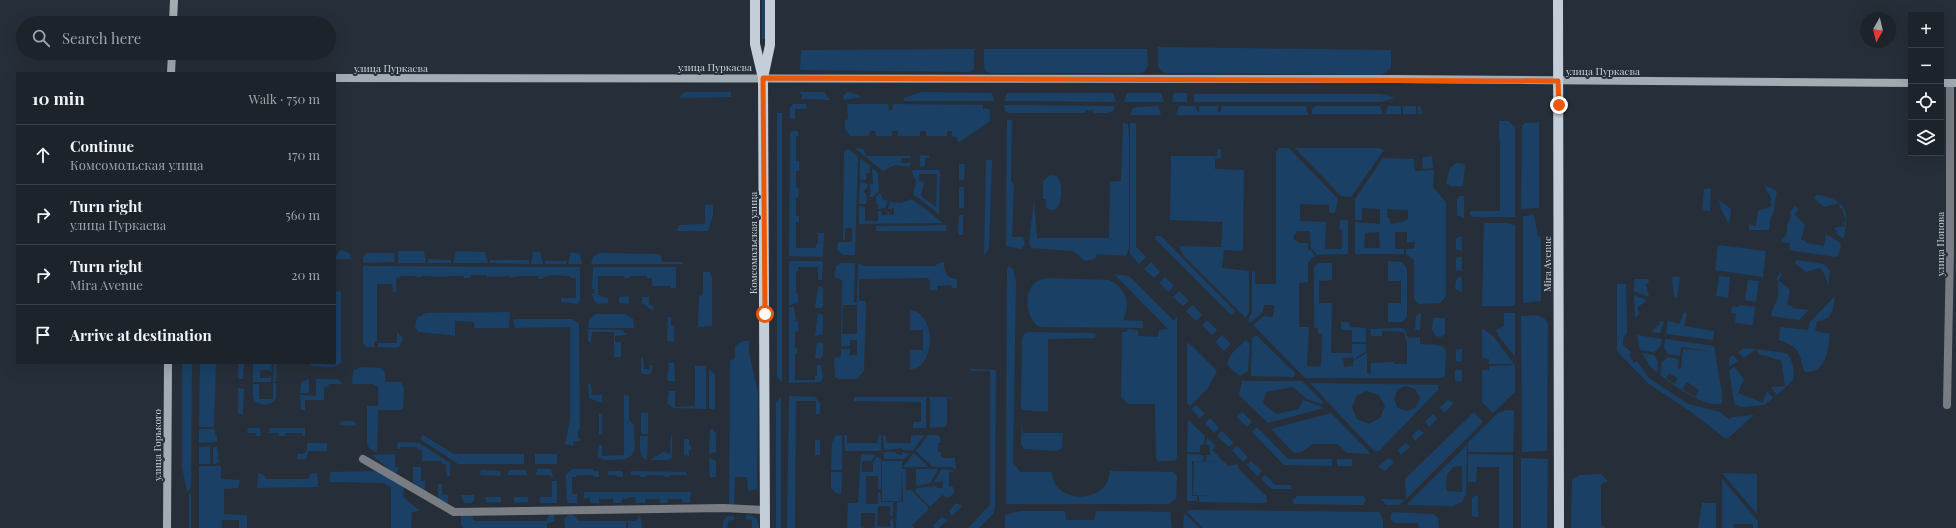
<!DOCTYPE html>
<meta charset="utf-8">
<style>
:root{--surface:#1c232b;--page:#292f37;--text:#f1f3f6;--muted:#a0a4a9;--line:#3a4047}
body{margin:0;font-family:"Playfair Display",serif;background:var(--page);color:var(--text)}
.controls{position:absolute;right:12px;top:12px;display:grid;overflow:hidden;border-radius:0px;box-shadow:0 4px 16px #0002}
.controls button{width:36px;height:36px;display:grid;place-items:center;padding:0;border:0;border-bottom:1px solid var(--line);background:var(--surface);color:var(--text);font:20px sans-serif}
.compass{position:absolute;left:1860px;top:12px;width:36px;height:36px;border-radius:50%;background:var(--surface);box-shadow:0 4px 16px #0002;rotate:188deg}
.stop{position:absolute;width:12px;height:12px;margin:-9px;border:3px solid #ea580c;border-radius:50%;background:#fff}
.stop.end{background:#ea580c;border-color:#fff;box-shadow:0 1px 4px #0008}
.list{margin:0;padding:0;list-style:none}
h2{display:flex;justify-content:space-between;align-items:center;height:52px;margin:0;padding:0 16px;font-size:17px}
h2 small{font-size:13px;font-weight:400;color:var(--muted)}
.list li{display:grid;grid-template-columns:26px 1fr auto;gap:12px;align-items:center;box-sizing:border-box;height:60px;padding:0 16px;border-top:1px solid var(--line)}
.list b{display:block;font-size:15px;white-space:nowrap}
.list p{margin:0;font-size:13px;white-space:nowrap;color:var(--muted)}
.list em{font-size:13px;font-style:normal;color:var(--muted)}
.icon{flex:none;width:22px;height:22px;fill:none;stroke:currentColor;stroke-width:2;stroke-linecap:round;stroke-linejoin:round}
.map{position:relative;flex:none;width:1956px;height:528px;overflow:hidden}
.search{position:absolute;background:var(--surface);box-shadow:0 4px 16px #0002;left:16px;top:16px;width:320px;height:44px;display:flex;align-items:center;gap:10px;box-sizing:border-box;padding:0 14px;border-radius:22px;color:var(--muted);font-size:15px}
.panel{position:absolute;background:var(--surface);box-shadow:0 4px 16px #0002;left:16px;top:72px;width:320px;height:292px;border-radius:0px}
.map>svg:first-child{display:block}
.green{fill:#1a4066;fill-rule:evenodd}
.lines{fill:none;stroke-linecap:round;stroke-linejoin:round}
.minor{stroke:#797d83;stroke-width:8}
.secondary{stroke:#a3abb3;stroke-width:8}
.primary{stroke:#c4ced9;stroke-width:10}
.route{stroke:#ea580c;stroke-width:5}
.labels{text-anchor:middle;dominant-baseline:central;stroke-width:4;stroke-linejoin:round;paint-order:stroke}
.street-label{font-size:10px;fill:#cdd3da;stroke:#262f39}
</style>
<div class="map">
<svg width="1956" height="528" viewBox="0 0 1956 528">
<rect width="100%" height="100%" fill="#262f39"/>
<g class="green">
<rect x="762" y="0" width="4" height="39"/>
<polygon points="1158,47 1391,50 1391,68 1382,75 1164,73 1158,67"/>
<polygon points="974,49 974,69 970,72 800,70 801,50"/>
<polygon points="984,49 1147,49 1148,66 1144,72 1140,73 991,73 986,71 984,67"/>
<polygon points="685,92 731,92 731,97 680,98 682,94"/>
<polygon points="799,92 824,92 830,100 802,99 802,95"/>
<polygon points="847,92 849,92 862,97 843,100 844,95"/>
<polygon points="922,92 992,93 994,101 904,101 904,98"/>
<polygon points="1007,93 1113,93 1116,102 1004,101"/>
<polygon points="1127,93 1161,93 1164,102 1124,102"/>
<polygon points="1174,93 1187,93 1187,102 1172,102"/>
<polygon points="1194,94 1381,94 1395,98 1381,102 1194,102"/>
<polygon points="793,104 806,104 807,109 795,109 795,120 790,118 790,108"/>
<polygon points="847,104 888,104 889,110 892,110 893,104 983,105 983,109 986,108 990,110 990,121 979,129 980,130 979,129 959,142 956,137 952,136 952,131 947,131 947,136 926,136 926,131 920,131 920,136 898,136 898,131 892,131 892,136 876,136 875,131 870,131 869,136 850,136 845,129 845,120 848,119"/>
<polygon points="1004,105 1115,106 1113,111 1107,113 1094,113 1092,110 1086,110 1085,113 1009,113 1005,111"/>
<polygon points="1158,106 1161,115 1131,115 1132,109 1137,107"/>
<polygon points="1179,106 1196,106 1197,111 1199,112 1199,106 1218,106 1218,112 1221,112 1221,106 1306,106 1308,115 1176,115"/>
<polygon points="1315,106 1380,106 1383,114 1386,114 1388,106 1401,106 1401,114 1403,114 1403,106 1416,106 1416,114 1418,114 1418,106 1420,106 1422,114 1312,114 1312,109"/>
<polygon points="777,113 782,113 782,382 778,379 777,373"/>
<polygon points="1007,120 1012,120 1011,181 1014,184 1012,237 1023,237 1025,243 1022,249 1006,246"/>
<polygon points="1499,121 1508,121 1515,127 1515,217 1474,217 1470,215 1470,211 1500,211 1500,139 1499,139"/>
<polygon points="1539,122 1539,208 1521,209 1522,126 1525,123"/>
<polygon points="1123,123 1128,124 1129,138 1129,249 1126,256 1097,254 1095,259 1085,261 1073,251 1031,248 1029,243 1034,200 1037,238 1109,238 1110,182 1121,181"/>
<polygon points="1130,123 1136,123 1136,247 1146,257 1139,264 1130,254"/>
<polygon points="792,131 798,131 798,136 796,136 796,161 799,161 799,171 796,171 796,188 799,189 798,198 796,198 796,216 799,216 799,222 796,222 796,248 816,248 816,244 818,243 818,233 824,233 823,257 789,256 790,133"/>
<polygon points="855,148 864,149 866,156 911,156 911,158 901,158 901,163 910,163 910,167 895,165 883,171"/>
<path d="M 1278,148 L 1289,148 L 1338,199 L 1335,213 L 1329,212 L 1329,205 L 1300,204 L 1300,221 L 1326,222 L 1325,249 L 1342,249 L 1342,230 L 1339,229 L 1340,220 L 1348,220 L 1348,254 L 1317,255 L 1311,248 L 1310,231 L 1297,231 L 1293,238 L 1299,243 L 1308,243 L 1308,250 L 1311,250 L 1315,256 L 1308,262 L 1308,282 L 1299,283 L 1299,327 L 1309,327 L 1307,366 L 1321,367 L 1322,334 L 1318,334 L 1318,328 L 1314,328 L 1314,267 L 1318,263 L 1332,263 L 1332,280 L 1319,281 L 1319,303 L 1332,303 L 1331,353 L 1352,353 L 1352,330 L 1341,330 L 1341,322 L 1349,322 L 1350,327 L 1366,328 L 1366,342 L 1352,342 L 1352,344 L 1366,344 L 1366,351 L 1353,360 L 1353,357 L 1343,358 L 1344,367 L 1353,366 L 1353,361 L 1367,353 L 1367,374 L 1371,373 L 1371,363 L 1372,363 L 1394,362 L 1394,364 L 1407,364 L 1407,342 L 1404,332 L 1382,331 L 1382,336 L 1371,336 L 1370,329 L 1401,328 L 1405,330 L 1408,338 L 1420,337 L 1420,344 C 1452,345 1446,346 1445,375 L 1443,378 L 1305,378 L 1253,325 L 1263,316 L 1273,317 L 1274,305 L 1264,305 L 1263,312 L 1250,323 L 1248,320 L 1252,312 L 1252,272 L 1255,271 L 1255,284 L 1276,284 L 1276,151 L 1278,151 Z"/>
<polygon points="1295,148 1380,148 1384,150 1351,197 1341,196"/>
<polygon points="848,149 858,157 855,255 843,255 837,250 838,242 852,242 852,228 845,228 845,240 843,240 844,152"/>
<polygon points="1218,149 1221,149 1221,158 1215,159 1215,169 1244,170 1243,251 1224,250 1222,268 1249,271 1249,312 1246,318 1183,255 1179,246 1221,247 1223,222 1170,220 1171,156 1217,156"/>
<polygon points="920,155 929,156 929,158 925,158 925,166 920,167"/>
<polygon points="1432,156 1433,168 1423,169 1422,157"/>
<polygon points="860,158 870,166 869,173 866,173 866,180 860,180"/>
<path d="M 1383,158 L 1414,159 L 1415,171 L 1434,170 L 1433,187 L 1446,202 L 1446,296 L 1440,303 L 1418,304 L 1414,299 L 1414,260 L 1406,254 L 1406,249 L 1414,249 L 1415,242 L 1407,242 L 1407,232 L 1395,232 L 1395,249 L 1404,249 L 1404,254 L 1355,254 L 1355,222 L 1380,224 L 1380,209 L 1362,208 L 1362,220 L 1355,220 L 1355,199 ZM 1387,209 L 1408,210 L 1408,219 L 1402,222 L 1390,224 L 1389,218 L 1387,217 ZM 1379,232 L 1380,248 L 1364,248 L 1365,233 Z"/>
<polygon points="986,160 992,160 989,248 984,255"/>
<polygon points="1456,163 1465,164 1463,186 1450,186 1446,183 1450,168"/>
<polygon points="959,164 965,164 964,180 959,180"/>
<polygon points="872,168 879,174 878,177 879,191 873,197 869,197 871,192 870,188 870,184 873,184"/>
<path d="M 913,170 L 940,170 L 939,214 L 913,194 L 916,182 L 912,172 ZM 919,174 L 937,174 L 936,207 L 921,196 L 924,182 L 919,181 Z"/>
<path d="M 1050,175 L 1057,176 C 1063,183 1063,203 1056,209 L 1052,210 L 1046,208 L 1046,199 L 1043,199 L 1043,181 Z"/>
<polygon points="860,182 868,184 867,188 863,191 867,196 866,204 859,204"/>
<polygon points="1764,185 1777,191 1773,215 1771,216 1769,230 1749,230 1749,225 1756,226 1758,211 1772,206 1770,201 1772,200"/>
<rect x="959" y="187" width="5" height="21"/>
<polygon points="1711,188 1710,211 1704,210 1702,212 1704,189"/>
<polygon points="880,193 883,199 888,201 885,208 878,209 878,204 876,204 876,197"/>
<path d="M 1817,195 C 1836,198 1849,204 1846,225 C 1845,230 1845,234 1843,238 L 1836,233 L 1837,231 L 1834,228 L 1845,226 L 1844,221 L 1846,221 L 1842,208 L 1840,208 L 1839,203 L 1824,207 L 1814,198 Z"/>
<polygon points="1460,196 1464,196 1464,218 1457,215 1457,200"/>
<polygon points="912,199 943,223 859,224 859,206 865,207 865,221 878,221 878,211 881,211 882,215 887,215 888,212 889,212 889,215 894,215 894,208 888,209 890,202 901,203"/>
<polygon points="1719,200 1731,209 1729,224 1721,209"/>
<polygon points="705,205 713,205 713,215 708,231 677,231 679,225 705,224"/>
<polygon points="1795,206 1799,210 1794,214 1805,225 1801,240 1806,241 1806,243 1824,246 1826,234 1829,237 1830,236 1841,244 1839,254 1836,257 1789,250 1790,243 1781,242 1787,233 1787,225 1791,217 1790,212"/>
<polygon points="959,215 963,215 963,235 958,235"/>
<polygon points="1534,215 1538,236 1541,237 1541,301 1523,303 1523,216"/>
<polygon points="1484,223 1508,223 1515,225 1515,306 1482,306"/>
<polygon points="946,225 946,231 876,231 876,226"/>
<polygon points="1155,236 1161,236 1235,311 1231,315 1155,239"/>
<polygon points="1459,237 1462,237 1462,251 1456,249 1456,239"/>
<polygon points="1718,245 1766,251 1763,277 1715,270"/>
<polygon points="342,250 349,253 352,259 335,259 339,251"/>
<polygon points="398,251 424,251 426,263 398,263"/>
<polygon points="456,251 485,252 488,263 453,263"/>
<polygon points="533,252 540,252 543,264 531,264"/>
<polygon points="571,252 580,254 582,264 568,264"/>
<polygon points="367,253 394,253 395,262 363,263 363,257"/>
<polygon points="599,253 657,254 661,256 662,262 682,262 683,264 591,264 593,257"/>
<polygon points="1458,257 1462,257 1462,271 1456,270 1456,259"/>
<polygon points="428,259 451,260 451,263 428,263"/>
<polygon points="490,260 529,260 529,264 490,263"/>
<polygon points="1796,260 1824,264 1830,271 1828,285 1824,272 1822,272 1820,268 1806,272 1795,263"/>
<rect x="545" y="261" width="21" height="3"/>
<polygon points="789,261 822,261 823,263 822,280 818,280 818,267 798,267 798,271 796,271 796,293 798,293 798,303 789,305"/>
<polygon points="1388,261 1402,262 1407,269 1407,317 1402,322 1388,322 1388,303 1401,303 1401,281 1388,281"/>
<path d="M 944,262 C 944,272 947,279 957,279 L 957,288 L 952,288 L 951,285 L 937,286 L 937,290 L 930,290 L 930,282 L 928,278 L 859,279 L 859,301 L 866,301 L 864,371 L 857,379 L 838,379 L 835,377 L 834,358 L 841,357 L 841,349 L 850,349 L 850,355 L 857,355 L 857,340 L 850,340 L 850,346 L 841,346 L 842,280 L 834,277 L 836,266 L 841,263 L 855,263 L 854,303 L 857,303 L 858,263 L 866,266 L 935,266 L 939,263 ZM 843,305 L 857,305 L 857,334 L 842,334 Z"/>
<polygon points="1151,262 1160,272 1154,278 1144,269"/>
<path d="M 363,266 L 580,267 L 580,301 L 578,304 L 561,302 L 561,298 L 576,298 L 576,278 L 571,278 L 570,276 C 562,276 548,273 542,279 L 539,279 L 538,276 L 517,276 L 510,278 L 510,276 L 487,277 L 487,275 L 471,275 L 470,278 L 464,278 L 463,276 L 448,276 L 448,277 L 424,276 L 417,278 L 417,276 L 402,276 L 396,278 L 396,292 L 393,292 L 392,284 L 377,284 L 377,341 L 374,341 L 374,347 L 366,347 L 363,343 Z"/>
<path d="M 1009,266 L 1013,269 L 1016,282 L 1013,462 L 1020,472 L 1052,472 C 1053,505 1108,505 1110,471 L 1173,472 L 1177,476 L 1176,499 L 1169,504 L 1006,504 L 1007,270 Z"/>
<polygon points="593,267 676,267 676,288 671,288 671,286 652,286 652,278 647,278 647,276 630,276 629,278 624,278 624,276 598,276 598,295 608,298 608,303 598,304 594,300 592,294 595,293 595,289 592,289"/>
<polygon points="703,272 710,272 712,278 712,326 698,327 699,296 703,295"/>
<path d="M 1780,273 L 1782,275 L 1778,280 L 1790,290 L 1787,305 L 1792,306 L 1792,308 L 1809,310 L 1799,320 L 1771,316 C 1773,304 1780,301 1778,288 C 1778,284 1780,283 1776,279 Z"/>
<polygon points="1114,274 1129,276 1174,321 1177,317 1177,457 1175,461 1158,461 1156,458 1155,404 1128,404 1121,397 1122,332 1127,332 1127,329 1138,330 1138,336 1158,337 1159,330 1168,329"/>
<polygon points="1719,276 1730,277 1728,298 1716,296"/>
<polygon points="1165,277 1174,286 1168,292 1159,282"/>
<polygon points="1459,277 1462,277 1462,292 1455,289 1456,280"/>
<polygon points="1672,277 1680,277 1677,298 1674,297"/>
<path d="M 1046,278 L 1109,280 C 1125,287 1132,303 1123,320 L 1143,321 L 1143,328 L 1040,327 C 1027,321 1024,297 1032,286 C 1035,281 1040,280 1046,278 Z"/>
<polygon points="1634,279 1648,279 1649,283 1646,284 1649,297 1634,291"/>
<polygon points="1748,280 1759,281 1756,302 1745,300"/>
<polygon points="1617,284 1626,284 1627,333 1623,338 1623,345 1631,352 1629,355 1634,363 1637,361 1649,378 1688,404 1720,412 1729,419 1732,417 1754,415 1728,438 1725,438 1690,411 1649,384 1617,351"/>
<polygon points="818,286 823,288 823,306 821,308 815,308"/>
<path d="M 340,291 L 341,293 L 341,362 C 336,370 321,366 312,366 L 308,363 L 335,365 L 335,292 Z"/>
<polygon points="1179,291 1189,301 1183,306 1173,297"/>
<polygon points="1634,295 1647,300 1637,308 1640,314 1635,318"/>
<polygon points="629,296 629,304 619,303 619,297"/>
<path d="M 1835,296 C 1833,309 1833,320 1817,321 L 1815,331 L 1830,334 C 1828,350 1827,372 1806,372 L 1804,371 C 1799,351 1799,347 1779,340 L 1780,327 L 1808,330 L 1809,323 Z"/>
<polygon points="642,297 649,297 649,305 654,306 653,311 642,303"/>
<polygon points="1193,305 1202,315 1196,321 1186,311"/>
<polygon points="1739,305 1755,307 1753,325 1735,323 1736,314 1731,313 1732,306 1738,307"/>
<polygon points="789,307 794,307 796,321 798,321 798,331 795,332 795,348 798,349 797,354 795,354 795,380 815,380 815,376 817,376 817,365 821,365 823,378 820,382 789,383"/>
<path d="M 910,310 C 938,314 935,370 910,369 L 910,350 L 923,350 L 923,330 L 910,330 Z"/>
<polygon points="510,312 509,328 474,328 474,322 455,321 455,337 450,335 418,332 415,327 417,318 426,313"/>
<polygon points="1684,312 1687,313 1684,326 1714,331 1713,340 1666,334 1668,320 1679,324"/>
<polygon points="818,313 823,315 823,334 815,336"/>
<polygon points="1421,313 1420,330 1415,330 1416,316"/>
<polygon points="1504,313 1515,313 1515,357 1498,335 1496,330 1504,326"/>
<polygon points="595,314 625,314 633,319 634,328 588,328 589,320"/>
<path d="M 1521,316 C 1531,316 1545,312 1548,325 L 1547,451 L 1522,452 Z"/>
<polygon points="668,317 671,317 671,326 674,326 674,342 667,341"/>
<polygon points="1433,318 1445,318 1445,334 1441,337 1436,336 1432,330"/>
<polygon points="513,319 572,319 579,324 580,429 578,429 578,438 580,439 580,441 573,442 573,446 565,444 570,420 570,327 515,328"/>
<polygon points="1207,320 1217,330 1212,335 1202,325"/>
<polygon points="1662,321 1664,322 1660,333 1651,332 1660,324 1659,322"/>
<polygon points="1482,328 1493,336 1514,364 1489,364 1489,359 1482,358"/>
<polygon points="588,329 622,330 627,335 615,336 615,342 621,342 621,357 614,357 614,332 592,332 591,343 588,341"/>
<polygon points="397,332 403,338 400,346 396,348 378,347 378,343 397,343"/>
<polygon points="1028,332 1092,333 1096,334 1095,338 1048,339 1048,412 1021,410 1022,338 1025,333"/>
<polygon points="1222,335 1231,344 1224,351 1215,342"/>
<polygon points="1256,335 1295,373 1294,377 1251,376 1252,338"/>
<polygon points="1637,335 1662,339 1660,347 1654,352 1640,350"/>
<path d="M 1665,339 L 1714,346 L 1722,393 L 1722,403 C 1707,410 1672,384 1660,375 L 1662,362 L 1668,357 L 1679,359 L 1678,368 L 1681,369 L 1683,349 L 1711,351 L 1681,347 L 1680,356 L 1668,354 L 1664,348 ZM 1670,373 L 1678,379 L 1674,384 L 1666,378 ZM 1687,382 L 1699,390 L 1695,397 L 1682,389 Z"/>
<path d="M 1246,340 L 1250,344 L 1248,371 L 1240,376 C 1237,373 1230,369 1228,365 C 1225,357 1241,345 1246,340 Z"/>
<polygon points="743,341 749,341 749,353 758,393 757,489 748,491 747,477 735,477 734,505 729,505 730,360 735,359 735,346"/>
<polygon points="817,342 823,343 823,356 820,359 815,358"/>
<polygon points="1189,343 1217,371 1208,388 1190,406 1187,403 1187,344"/>
<polygon points="1744,348 1756,349 1744,358 1738,352"/>
<polygon points="1462,349 1462,362 1456,361 1456,350"/>
<path d="M 1756,349 L 1786,353 C 1792,357 1795,372 1793,380 L 1777,395 L 1771,387 L 1785,386 L 1781,360 C 1773,360 1768,354 1760,355 Z"/>
<polygon points="1642,353 1654,355 1658,361 1657,373 1649,365"/>
<polygon points="1733,355 1738,361 1729,367 1729,358"/>
<polygon points="641,358 643,358 644,369 650,369 650,365 653,365 651,374 643,374 641,372"/>
<polygon points="182,363 192,363 191,488 187,492 182,466"/>
<polygon points="200,363 216,363 214,427 199,427"/>
<polygon points="238,363 244,363 243,379 238,379"/>
<polygon points="253,363 272,363 271,373 269,370 260,370 260,378 269,378 271,375 271,382 253,382"/>
<polygon points="274,363 293,363 277,364 276,382 273,382"/>
<polygon points="669,363 674,363 675,381 669,381 667,379"/>
<polygon points="1515,365 1515,392 1493,413 1482,402 1482,370 1489,370 1489,366"/>
<polygon points="695,366 706,366 706,409 673,408 667,403 669,391 675,391 675,407 695,406"/>
<polygon points="361,367 381,368 385,373 385,382 401,382 404,388 403,410 378,410 377,451 375,452 369,448 367,443 367,406 378,406 378,386 373,386 373,384 352,384 353,371"/>
<polygon points="1734,367 1744,379 1738,393 1763,403 1767,391 1773,398 1764,405 1741,407 1736,405 1734,402 1729,370"/>
<polygon points="709,369 715,374 715,407 714,409 709,409"/>
<polygon points="970,369 996,370 995,507 993,514 979,528 968,528 990,505 990,371 970,371"/>
<polygon points="1455,370 1462,370 1462,382 1455,381"/>
<polygon points="309,379 309,393 300,393 301,382"/>
<polygon points="316,379 338,379 343,384 329,384 328,387 324,386 324,400 305,400 305,410 301,410 300,395 316,396"/>
<polygon points="1242,381 1302,381 1323,402 1322,404 1307,399 1293,387 1266,392 1263,403 1276,414 1299,409 1303,400 1324,408 1268,423 1239,395"/>
<path d="M 273,383 L 276,383 C 276,388 277,395 275,400 C 272,406 258,406 254,400 C 252,396 253,388 253,384 L 259,384 L 259,399 L 273,399 Z"/>
<path d="M 1310,383 L 1438,385 L 1438,390 L 1379,451 L 1374,451 ZM 1406,386 L 1415,389 L 1420,398 L 1416,407 L 1408,411 L 1398,408 L 1394,399 L 1397,390 ZM 1367,391 L 1379,395 L 1385,406 L 1380,418 L 1369,424 L 1357,419 L 1352,408 L 1356,396 Z"/>
<polygon points="588,384 591,384 592,395 602,395 602,403 589,398"/>
<polygon points="238,388 244,389 243,414 238,414"/>
<path d="M 624,395 L 629,396 L 629,420 L 634,425 C 634,447 641,460 613,460 C 607,460 603,461 598,456 L 599,445 L 602,445 L 602,456 L 624,455 Z"/>
<polygon points="789,396 815,397 820,403 820,414 816,414 816,401 796,401 795,528 787,528"/>
<polygon points="781,397 781,528 776,528 776,402"/>
<polygon points="854,397 926,397 926,428 913,428 913,422 921,422 921,402 854,401"/>
<polygon points="930,397 956,397 947,398 947,423 945,427 930,428"/>
<polygon points="1448,400 1454,403 1444,413 1440,407"/>
<polygon points="1196,405 1205,413 1200,418 1191,409"/>
<polygon points="1507,410 1514,411 1513,452 1468,452 1468,442 1498,413"/>
<polygon points="1242,412 1252,422 1247,427 1237,417"/>
<polygon points="1474,412 1483,422 1406,499 1405,479"/>
<rect x="641" y="413" width="7" height="21"/>
<polygon points="1331,413 1371,454 1348,453 1337,444 1312,444 1302,452 1294,453 1271,429"/>
<rect x="599" y="414" width="3" height="20"/>
<polygon points="1433,414 1437,419 1429,427 1425,422"/>
<polygon points="1210,418 1219,428 1214,433 1205,423"/>
<polygon points="1022,420 1023,433 1063,433 1062,448 1057,451 1024,449 1021,444"/>
<polygon points="1188,420 1205,436 1204,445 1200,445 1200,452 1187,452"/>
<polygon points="343,421 353,421 357,424 355,426 341,425 339,423"/>
<polygon points="1257,427 1288,459 1332,459 1332,466 1284,465 1252,432"/>
<polygon points="248,428 260,428 261,436 256,436 256,433 247,433"/>
<polygon points="270,428 305,428 305,436 303,436 302,433 285,433 285,436 279,436 279,433 269,433"/>
<polygon points="199,429 215,429 215,435 217,435 217,442 199,443"/>
<polygon points="710,429 713,429 713,431 716,433 716,452 709,454"/>
<polygon points="1418,429 1424,433 1415,441 1412,436"/>
<polygon points="1222,431 1234,443 1229,447 1217,436"/>
<polygon points="423,435 454,454 524,454 524,464 458,464 420,439"/>
<polygon points="842,435 842,470 831,470 832,443 835,436"/>
<polygon points="844,435 847,435 847,443 877,443 878,437 881,435 881,451 845,451"/>
<polygon points="883,435 886,436 887,443 911,443 911,436 924,435 924,436 913,450 902,450 902,448 884,450"/>
<polygon points="928,435 937,435 940,437 941,443 938,443 938,452 941,452 941,458 955,458 956,470 952,467 933,467 916,451"/>
<path d="M 640,436 L 648,436 L 647,460 C 638,456 640,445 640,436 Z"/>
<polygon points="671,436 672,436 672,458 668,460 650,460 665,451 667,454 670,453"/>
<polygon points="1207,438 1216,446 1212,450 1228,466 1237,464 1238,468 1267,497 1267,502 1265,503 1199,502 1199,496 1209,496 1193,495 1194,461 1221,462 1206,461 1206,455 1210,455 1210,446 1206,445"/>
<polygon points="684,439 689,439 689,445 691,447 691,450 689,450 689,456 684,455"/>
<rect x="815" y="440" width="5" height="15"/>
<polygon points="398,442 419,443 450,463 450,476 447,476 446,464 442,464 442,461 422,461 422,450 418,450 417,447 400,447 400,449 397,449"/>
<polygon points="307,443 327,443 327,451 308,451 306,459 297,459 297,454 303,454 307,451"/>
<polygon points="1406,443 1410,447 1401,455 1398,450"/>
<path d="M 1467,445 L 1466,494 L 1462,502 L 1453,506 L 1408,505 L 1409,502 ZM 1462,466 L 1462,492 L 1446,491 L 1447,475 L 1453,467 Z"/>
<polygon points="210,446 210,464 199,464 199,447"/>
<polygon points="1237,446 1248,457 1243,462 1232,450"/>
<polygon points="213,447 217,447 219,463 213,464"/>
<polygon points="884,452 896,452 896,454 902,455 902,452 910,454 904,459 884,459"/>
<polygon points="914,453 928,466 928,467 903,467"/>
<polygon points="395,454 395,467 399,468 395,474 372,455"/>
<rect x="535" y="454" width="22" height="10"/>
<polygon points="861,454 875,455 875,456 871,461 862,461 862,472 873,472 873,463 877,457 881,459 881,489 878,489 878,476 866,476 866,504 878,504 878,493 880,492 881,502 893,502 893,517 890,515 890,506 878,506 877,526 890,527 890,520 893,519 894,528 869,528 875,527 875,513 861,513 861,527 867,528 847,528 848,503 858,503"/>
<polygon points="1187,454 1204,455 1203,461 1192,461 1192,496 1197,496 1197,501 1187,501"/>
<polygon points="1468,454 1513,455 1513,528 1499,528 1499,467 1477,467 1476,482 1468,482"/>
<polygon points="709,458 716,461 716,477 710,477 710,479"/>
<polygon points="1388,458 1394,462 1385,471 1378,467"/>
<polygon points="1521,458 1548,459 1547,528 1521,528"/>
<rect x="1337" y="459" width="15" height="7"/>
<polygon points="882,461 902,461 902,469 906,469 906,490 911,490 928,507 928,510 912,525 915,528 896,528 897,502 903,502 902,470 901,501 882,501"/>
<polygon points="1251,461 1262,471 1257,476 1247,465"/>
<polygon points="199,466 221,466 221,479 240,480 238,488 224,489 224,514 247,515 247,528 239,528 239,520 222,520 222,528 199,528"/>
<polygon points="413,467 421,467 421,481 425,481 425,492 413,482"/>
<polygon points="537,469 551,469 553,477 551,477 551,475 536,475"/>
<polygon points="573,469 593,469 594,471 599,471 599,477 594,477 594,475 577,475 576,477 572,477 572,494 577,494 577,503 567,503 566,474"/>
<polygon points="916,469 938,469 938,470 930,483 916,486"/>
<polygon points="942,469 953,470 954,471 949,472 949,486 953,487 954,493 948,498 942,495 931,506 929,506 914,490 916,490 916,488 937,486 937,488 943,488 943,481 933,483"/>
<polygon points="481,470 500,471 501,476 480,475"/>
<polygon points="509,470 525,470 528,475 508,475"/>
<polygon points="379,471 385,472 404,488 403,497 420,511 412,512 411,528 391,528 391,488 384,483 329,482 330,472"/>
<polygon points="609,471 622,471 623,475 622,477 617,477 617,475 607,475"/>
<polygon points="631,471 686,472 687,475 669,475 669,477 664,477 663,475 646,475 646,477 640,477 640,475 630,475"/>
<polygon points="831,472 842,472 841,494 836,493 831,488"/>
<polygon points="258,473 263,474 266,479 309,479 310,474 317,473 318,487 257,488"/>
<polygon points="1722,473 1757,474 1757,514"/>
<polygon points="1601,474 1608,481 1601,484 1601,525 1606,528 1571,528 1572,479 1580,475"/>
<polygon points="1265,475 1276,485 1291,485 1291,489 1272,489 1261,479"/>
<polygon points="1722,479 1758,521 1758,528 1753,528 1753,524 1734,524 1733,528 1722,528"/>
<polygon points="552,481 557,481 557,503 540,503 540,497 552,497"/>
<polygon points="438,484 442,484 442,494 448,495 448,503 438,502"/>
<polygon points="191,492 191,528 189,528 189,495"/>
<polygon points="584,492 691,492 690,503 682,502 681,498 680,499 670,499 669,498 667,503 660,503 659,498 657,499 647,499 646,497 645,503 636,503 635,497 624,499 623,497 621,503 614,503 612,497 611,499 601,499 599,497 599,503 591,503 589,497 584,499"/>
<polygon points="461,495 474,495 474,500 471,503 464,503"/>
<polygon points="1297,496 1363,496 1366,500 1363,505 1294,504 1292,500"/>
<polygon points="1474,496 1478,496 1478,517 1472,516 1472,498"/>
<polygon points="485,497 501,497 501,502 487,503"/>
<polygon points="513,497 528,497 528,502 515,503"/>
<polygon points="1381,499 1385,499 1405,500 1399,505 1386,505"/>
<polygon points="956,503 962,506 952,516 949,511"/>
<polygon points="1702,503 1716,503 1716,528 1698,528"/>
<polygon points="1191,510 1377,512 1379,512 1383,520 1383,528 1203,528 1186,511"/>
<polygon points="1020,511 1065,511 1066,520 1094,520 1096,511 1170,512 1172,528 1005,528 1005,515"/>
<polygon points="1393,512 1433,514 1438,518 1439,528 1419,528 1418,523 1394,523 1391,520 1391,514"/>
<polygon points="1184,513 1200,528 1183,528"/>
<polygon points="550,514 554,515 555,521 547,524 547,528 463,528 463,526 461,526 461,515 472,515 474,521 546,521"/>
<polygon points="571,514 576,517 578,521 626,521 626,528 565,528 564,519 568,515"/>
<polygon points="639,515 641,519 642,528 628,528 628,521 636,521"/>
<polygon points="746,515 751,515 757,519 759,528 752,528 752,520 746,519"/>
<polygon points="727,516 734,516 735,519 728,521 727,528 723,528 723,521"/>
<polygon points="942,517 948,520 939,528 934,528 933,526"/>
</g>
<g class="lines">
<g class="minor">
<polyline points="1947,405 1950,250 1950,83"/>
<polyline points="363,459 454,512 724,508 765,510"/>
</g>
<g class="secondary">
<polyline points="173,23 174,0"/>
<polyline points="171,73 172,53"/>
<polyline points="335,78 1395,79 1911,83"/>
<polyline points="1941,83 1956,83"/>
<polyline points="167,528 168,363"/>
</g>
<g class="primary">
<polyline points="755,0 755,44 762,74"/>
<polyline points="1558,0 1559,528"/>
<polyline points="765,528 763,78 770,45 770,0"/>
</g>
</g>
<g class="lines">
<polyline class="route" points="765,314 763,78 1558,81 1559,105"/>
</g>
<g class="labels">
<g class="street-label">
<text x="715" y="67">улица Пуркаева</text>
<text x="391" y="68">улица Пуркаева</text>
<text x="1603" y="71">улица Пуркаева</text>
<text transform="translate(753 243) rotate(-90)">Комсомольская улица</text>
<text transform="translate(1940 244) rotate(-90)">улица Попова</text>
<text transform="translate(1547 264) rotate(-90)">Mira Avenue</text>
<text transform="translate(157 445) rotate(-90)">улица Горького</text>
</g>
</g>
</svg>
<div class="controls">
<button>+</button>
<button>−</button>
<button><svg class="icon" aria-label="locate" viewBox="0 0 24 24"><circle cx="12" cy="12" r="6"/><path d="M12 2v4M12 18v4M2 12h4M18 12h4"/></svg></button>
<button><svg class="icon" aria-label="layers" viewBox="0 0 24 24"><path d="M12 4l9 5-9 5-9-5zM3 14l9 5 9-5"/></svg></button>
</div>
<svg class="compass" viewBox="-18 -18 36 36"><path d="M0-13l5 13h-10z" fill="#e53935"/><path d="M0 13l5-13h-10z" fill="#a0a4a9"/></svg>
<div class="stop" style="left:765px;top:314px"></div>
<div class="stop end" style="left:1559px;top:105px"></div>
<div class="search"><svg class="icon" aria-label="search" viewBox="0 0 24 24"><circle cx="10" cy="10" r="6"/><path d="M15 15l6 6"/></svg>Search here</div>
<section class="panel">
<h2>10 min<small>Walk · 750 m</small></h2>
<ul class="list">
<li><svg class="icon" aria-label="ahead" viewBox="0 0 24 24"><path d="M12 20V5M6 11l6-6 6 6"/></svg><div><b>Continue</b><p>Комсомольская улица</p></div><em>170 m</em></li>
<li><svg class="icon" aria-label="right" viewBox="0 0 24 24"><path d="M7 20v-9h11M14 6l5 5-5 5"/></svg><div><b>Turn right</b><p>улица Пуркаева</p></div><em>560 m</em></li>
<li><svg class="icon" aria-label="right" viewBox="0 0 24 24"><path d="M7 20v-9h11M14 6l5 5-5 5"/></svg><div><b>Turn right</b><p>Mira Avenue</p></div><em>20 m</em></li>
<li><svg class="icon" aria-label="arrive" viewBox="0 0 24 24"><path d="M6 21V4h12l-3 4 3 4H6"/></svg><div><b>Arrive at destination</b></div></li>
</ul>
</section>
</div>
